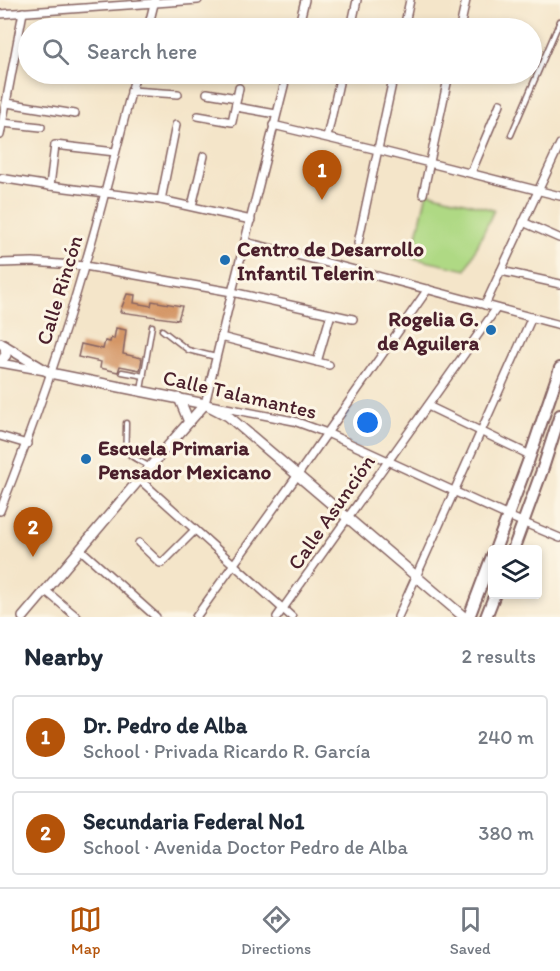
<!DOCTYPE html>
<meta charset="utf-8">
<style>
:root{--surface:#fff;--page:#f2f2f3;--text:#1f2937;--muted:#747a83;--line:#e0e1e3;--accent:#b45309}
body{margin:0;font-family:Itim,sans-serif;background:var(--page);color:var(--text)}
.controls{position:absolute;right:18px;bottom:18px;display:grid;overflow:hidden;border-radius:6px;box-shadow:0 3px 9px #0003}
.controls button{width:54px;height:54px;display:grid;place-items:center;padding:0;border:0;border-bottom:2px solid var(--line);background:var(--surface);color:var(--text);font:30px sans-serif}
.you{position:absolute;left:368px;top:423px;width:21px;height:21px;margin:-15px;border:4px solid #fff;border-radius:50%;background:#1a73e8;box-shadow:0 0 0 9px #1a73e833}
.badge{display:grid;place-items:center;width:39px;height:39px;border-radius:50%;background:var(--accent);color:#fff;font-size:20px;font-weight:700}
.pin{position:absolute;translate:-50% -50px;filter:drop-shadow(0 2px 3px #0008)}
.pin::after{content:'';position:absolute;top:32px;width:21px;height:18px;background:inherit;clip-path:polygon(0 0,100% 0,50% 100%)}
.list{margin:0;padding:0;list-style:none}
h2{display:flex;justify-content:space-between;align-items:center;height:78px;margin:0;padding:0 24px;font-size:26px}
h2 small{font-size:20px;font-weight:400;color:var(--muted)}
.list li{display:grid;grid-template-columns:39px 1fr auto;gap:18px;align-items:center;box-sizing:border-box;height:84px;margin:0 12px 12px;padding:0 12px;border:2px solid var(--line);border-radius:6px}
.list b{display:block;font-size:22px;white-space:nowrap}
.list p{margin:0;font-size:20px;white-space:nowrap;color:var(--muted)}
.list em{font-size:20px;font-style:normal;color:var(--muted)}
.icon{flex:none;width:33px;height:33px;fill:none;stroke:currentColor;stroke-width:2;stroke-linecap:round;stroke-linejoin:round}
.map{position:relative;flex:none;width:560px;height:617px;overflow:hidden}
.search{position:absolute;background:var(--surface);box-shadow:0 3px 9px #0003;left:18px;right:18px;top:18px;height:66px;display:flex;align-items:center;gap:15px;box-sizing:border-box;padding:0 21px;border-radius:33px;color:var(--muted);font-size:22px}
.sheet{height:270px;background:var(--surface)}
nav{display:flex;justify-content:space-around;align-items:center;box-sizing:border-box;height:84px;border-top:2px solid var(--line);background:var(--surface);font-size:16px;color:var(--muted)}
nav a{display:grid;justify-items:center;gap:3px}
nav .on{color:var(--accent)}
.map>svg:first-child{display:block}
.green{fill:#afd984;stroke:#7c7c58;stroke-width:1.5}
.building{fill:#d49666}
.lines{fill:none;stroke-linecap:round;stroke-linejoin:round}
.service-casing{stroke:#866462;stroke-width:7}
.minor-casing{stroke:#866462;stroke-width:10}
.tertiary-casing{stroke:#866462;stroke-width:12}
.primary-casing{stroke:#866462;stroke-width:14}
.service{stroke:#fff;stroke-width:4}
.minor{stroke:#fff;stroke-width:7}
.tertiary{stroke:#fff;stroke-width:9}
.primary{stroke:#fff;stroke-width:10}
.poi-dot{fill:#1f6fb2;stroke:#fcf5e5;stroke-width:2}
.labels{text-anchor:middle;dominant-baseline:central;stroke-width:6;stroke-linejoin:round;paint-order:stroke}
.poi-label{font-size:21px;font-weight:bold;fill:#4a1f2b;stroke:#fcf5e5;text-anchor:start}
.street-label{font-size:21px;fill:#4a1f2b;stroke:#fcf5e5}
</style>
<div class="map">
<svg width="560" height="617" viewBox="0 0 560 617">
<rect width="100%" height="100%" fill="#fcf5e5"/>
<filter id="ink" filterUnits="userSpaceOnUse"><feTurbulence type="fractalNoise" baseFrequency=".0167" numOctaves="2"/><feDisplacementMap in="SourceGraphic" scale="12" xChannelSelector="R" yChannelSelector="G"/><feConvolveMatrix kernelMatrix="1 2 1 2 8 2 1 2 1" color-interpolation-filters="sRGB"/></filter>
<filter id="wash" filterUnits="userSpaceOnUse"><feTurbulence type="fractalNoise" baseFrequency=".008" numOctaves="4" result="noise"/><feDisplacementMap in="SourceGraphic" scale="24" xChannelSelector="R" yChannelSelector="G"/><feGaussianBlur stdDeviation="1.35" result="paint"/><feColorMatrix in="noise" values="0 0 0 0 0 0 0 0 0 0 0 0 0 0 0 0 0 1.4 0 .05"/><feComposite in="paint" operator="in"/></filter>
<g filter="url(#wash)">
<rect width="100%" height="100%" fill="#f4e5c9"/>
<polygon class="green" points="427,192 494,210 466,270 412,258"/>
<g id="blocks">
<g class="building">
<polygon points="127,294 135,295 134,303 151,306 152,301 182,306 178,320 120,312"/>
<polygon points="116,328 126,330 123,354 142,358 140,370 120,366 118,372 100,368 101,362 78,357 81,344 103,349 105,341 110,342 111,338 114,339"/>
</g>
</g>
</g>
<g filter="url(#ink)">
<use href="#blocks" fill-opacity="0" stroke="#866462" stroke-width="1.5"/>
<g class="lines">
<g class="service-casing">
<g id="service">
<polyline points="511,135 560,21"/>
<polyline points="162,330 188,350 216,357"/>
<polyline points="122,372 144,376"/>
<polyline points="141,390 152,326"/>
<path d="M 126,423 C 126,454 121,452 149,466"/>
</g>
</g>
<g class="minor-casing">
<g id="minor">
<polyline points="0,14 198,0"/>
<polyline points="148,28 155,0"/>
<polyline points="298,28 305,0"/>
<polyline points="351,28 357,0"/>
<polyline points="404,28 410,0"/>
<polyline points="460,28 466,0"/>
<polyline points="287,74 232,292 205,404 294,421 327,433 508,516 560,538"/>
<polyline points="131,91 178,94"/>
<polyline points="207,93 237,98"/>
<polyline points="7,103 75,114"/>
<polyline points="236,107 276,114"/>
<polyline points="198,116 232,122 239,88"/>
<polyline points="3,123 41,127"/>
<polyline points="273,125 378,150 560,196"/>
<polyline points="0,135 23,12"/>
<polyline points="327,137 341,74"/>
<polyline points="471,173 500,104"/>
<polyline points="0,178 50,186 161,200 251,220"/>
<polyline points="50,186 55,145 115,152"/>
<polyline points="423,194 449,74"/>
<polyline points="161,200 176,125"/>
<polyline points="192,206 204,156"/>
<polyline points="523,222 559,238"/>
<path d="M 245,242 C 351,268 455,297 560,325"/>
<polyline points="358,243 394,74"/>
<polyline points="0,263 33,262 85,266 232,292 353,319"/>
<polyline points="501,271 560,284"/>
<polyline points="485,305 560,144"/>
<polyline points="221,337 329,365"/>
<polyline points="317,362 331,314"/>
<polyline points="0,363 45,371"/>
<polyline points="428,406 530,455"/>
<polyline points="0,436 27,444"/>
<polyline points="139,479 292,617"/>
<path d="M 0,511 C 32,430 61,348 85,264 C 104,201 119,137 136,74"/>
<polyline points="139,543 160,563 162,563 195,530"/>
<polyline points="81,550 156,617"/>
<polyline points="46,591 77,617"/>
<polyline points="196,617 297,476 428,289"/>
<path d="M 277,617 C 350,514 424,412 496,309"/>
<polyline points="398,617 532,317"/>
</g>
</g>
<g class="tertiary-casing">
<g id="tertiary">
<polyline points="0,343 50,373 205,404 228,416 464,617"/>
<polyline points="0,362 6,355 5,346"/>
<polyline points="179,398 189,422"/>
<path d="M 23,617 C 84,546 143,473 205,404"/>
</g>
</g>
<g class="primary-casing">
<g id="primary">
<polyline points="495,550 528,462 560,368"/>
<polyline points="513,550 543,468 560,415"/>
<polyline points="469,617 492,556"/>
<polyline points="486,617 495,594"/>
</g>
</g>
<use href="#service" class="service"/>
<use href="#minor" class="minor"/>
<use href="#tertiary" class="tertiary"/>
<use href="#primary" class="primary"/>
</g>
</g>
<g class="poi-dot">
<circle cx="225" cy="260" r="6"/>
<circle cx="491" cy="330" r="6"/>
<circle cx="86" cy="459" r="6"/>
</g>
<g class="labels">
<g class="poi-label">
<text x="237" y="248">Centro de Desarrollo<tspan x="237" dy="24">Infantil Telerin</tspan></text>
<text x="479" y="318" text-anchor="end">Rogelia G.<tspan x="479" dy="24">de Aguilera</tspan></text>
<text x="98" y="447">Escuela Primaria<tspan x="98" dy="24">Pensador Mexicano</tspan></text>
</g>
<g class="street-label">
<text transform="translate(59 290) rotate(-73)">Calle Rincón</text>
<text transform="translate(240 394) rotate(13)">Calle Talamantes</text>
<text transform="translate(331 512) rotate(-55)">Calle Asunción</text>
</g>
</g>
</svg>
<div class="controls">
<button><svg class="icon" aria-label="layers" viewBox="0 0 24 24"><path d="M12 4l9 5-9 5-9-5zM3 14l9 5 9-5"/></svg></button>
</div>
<div class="you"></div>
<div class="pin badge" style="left:322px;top:200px">1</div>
<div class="pin badge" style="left:33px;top:557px">2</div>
<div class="search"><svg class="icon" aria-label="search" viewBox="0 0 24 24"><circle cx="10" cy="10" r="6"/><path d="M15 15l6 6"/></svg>Search here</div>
</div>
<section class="sheet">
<h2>Nearby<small>2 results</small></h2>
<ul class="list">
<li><span class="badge">1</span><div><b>Dr. Pedro de Alba</b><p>School · Privada Ricardo R. García</p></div><em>240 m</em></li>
<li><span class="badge">2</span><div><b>Secundaria Federal No1</b><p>School · Avenida Doctor Pedro de Alba</p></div><em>380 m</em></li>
</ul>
</section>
<nav>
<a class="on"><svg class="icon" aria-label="map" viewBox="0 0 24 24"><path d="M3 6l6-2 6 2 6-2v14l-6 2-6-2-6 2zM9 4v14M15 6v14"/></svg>Map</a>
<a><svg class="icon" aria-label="directions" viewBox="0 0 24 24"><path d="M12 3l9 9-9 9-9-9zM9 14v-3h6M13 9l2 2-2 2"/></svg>Directions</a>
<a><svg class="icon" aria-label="saved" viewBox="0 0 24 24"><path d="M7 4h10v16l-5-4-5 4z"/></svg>Saved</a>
</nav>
